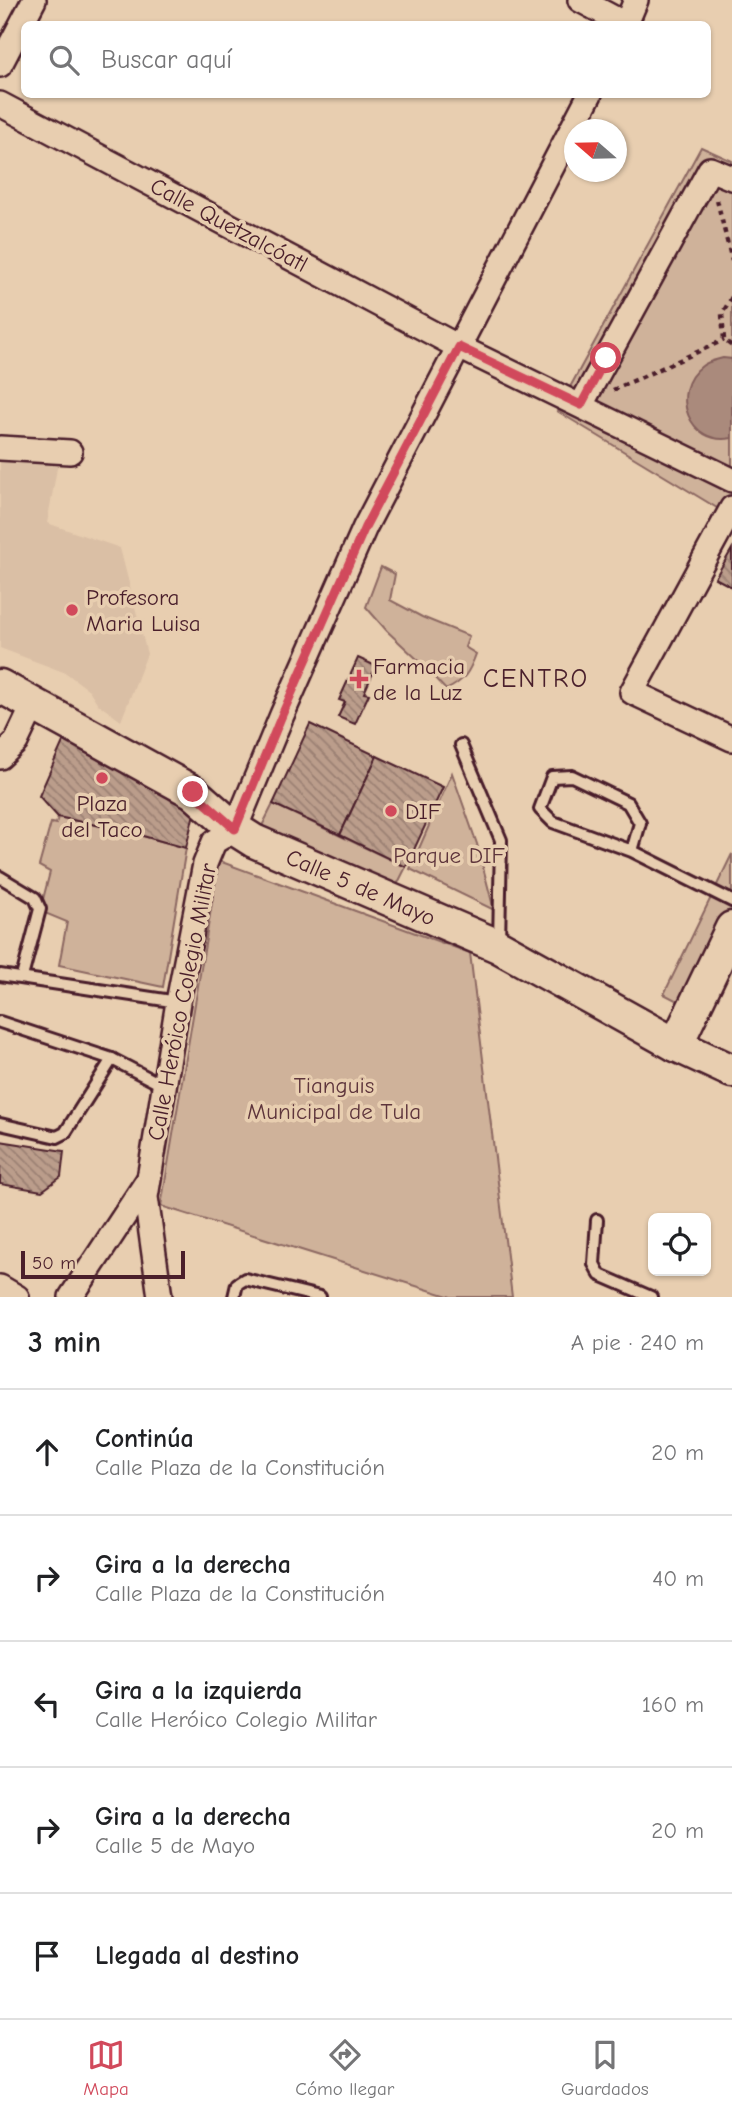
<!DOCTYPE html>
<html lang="es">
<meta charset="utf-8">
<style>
:root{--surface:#fff;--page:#f6f6f6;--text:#202124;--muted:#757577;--line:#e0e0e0;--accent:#d1495b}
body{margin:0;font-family:"Comic Neue",sans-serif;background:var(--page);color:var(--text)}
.controls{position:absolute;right:21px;bottom:21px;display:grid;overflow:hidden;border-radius:10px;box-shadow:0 2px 5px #0004}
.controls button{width:63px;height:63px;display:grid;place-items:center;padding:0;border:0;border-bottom:2px solid var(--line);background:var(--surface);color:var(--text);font:35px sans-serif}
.compass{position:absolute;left:564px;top:119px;width:63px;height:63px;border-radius:50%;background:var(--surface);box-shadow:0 2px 5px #0004;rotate:290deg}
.scale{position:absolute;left:21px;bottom:18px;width:164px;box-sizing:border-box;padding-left:7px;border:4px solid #4a1f2b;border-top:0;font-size:19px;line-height:24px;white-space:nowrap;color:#4a1f2b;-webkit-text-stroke:5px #e8ceb0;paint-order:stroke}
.stop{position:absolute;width:21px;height:21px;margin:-16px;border:5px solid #d1495b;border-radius:50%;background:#fff}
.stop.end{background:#d1495b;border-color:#fff;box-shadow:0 2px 7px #0008}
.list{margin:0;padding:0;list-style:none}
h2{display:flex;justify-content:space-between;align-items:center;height:91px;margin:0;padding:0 28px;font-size:30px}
h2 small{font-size:23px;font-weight:400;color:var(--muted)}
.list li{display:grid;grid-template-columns:46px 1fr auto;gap:21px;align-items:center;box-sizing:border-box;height:126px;padding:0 28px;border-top:2px solid var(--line)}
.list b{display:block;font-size:26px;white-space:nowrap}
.list p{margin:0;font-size:23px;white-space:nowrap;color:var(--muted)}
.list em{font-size:23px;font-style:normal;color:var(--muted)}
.icon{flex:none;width:38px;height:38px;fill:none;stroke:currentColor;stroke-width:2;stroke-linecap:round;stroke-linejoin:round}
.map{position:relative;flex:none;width:732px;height:1297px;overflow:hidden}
.search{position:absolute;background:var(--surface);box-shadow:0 2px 5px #0004;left:21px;right:21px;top:21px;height:77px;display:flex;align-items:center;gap:18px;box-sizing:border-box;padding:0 24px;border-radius:10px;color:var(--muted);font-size:26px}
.sheet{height:721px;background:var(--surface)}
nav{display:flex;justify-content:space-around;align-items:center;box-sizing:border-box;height:98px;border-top:2px solid var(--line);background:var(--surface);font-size:19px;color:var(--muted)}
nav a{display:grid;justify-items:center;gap:4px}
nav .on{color:var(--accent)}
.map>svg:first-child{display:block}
.built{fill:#dabfa5}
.green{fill:#cfb29a;stroke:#8c6862;stroke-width:2}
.water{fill:#aa8a7b;stroke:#845f5b;stroke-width:2}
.building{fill:url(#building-back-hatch);stroke:#4a1f2b;stroke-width:2}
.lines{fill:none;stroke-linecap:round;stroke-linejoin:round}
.lane-casing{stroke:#4a1f2b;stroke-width:16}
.street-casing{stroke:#4a1f2b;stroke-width:28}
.secondary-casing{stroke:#4a1f2b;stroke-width:37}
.path{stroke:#4a1f2b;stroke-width:4.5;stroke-dasharray:5 5;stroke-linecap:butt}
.lane{stroke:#e8ceb0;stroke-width:10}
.street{stroke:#e8ceb0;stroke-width:23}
.secondary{stroke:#e8ceb0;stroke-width:32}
.route{stroke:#d1495b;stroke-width:9}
.poi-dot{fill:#d1495b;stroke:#e8ceb0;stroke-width:2.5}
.labels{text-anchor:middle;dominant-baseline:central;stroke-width:7;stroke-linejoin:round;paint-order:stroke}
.street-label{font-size:23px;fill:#4a1f2b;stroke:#e8ceb0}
.poi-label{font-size:23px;fill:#4a1f2b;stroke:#e8ceb0;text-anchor:start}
.park-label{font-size:23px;fill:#5e353c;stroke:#e8ceb0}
.quarter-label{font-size:26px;letter-spacing:2px;fill:#4a1f2b;stroke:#e8ceb0}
</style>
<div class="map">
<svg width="732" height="1297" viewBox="0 0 732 1297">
<defs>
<pattern id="building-back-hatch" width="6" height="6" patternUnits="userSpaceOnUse" patternTransform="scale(1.75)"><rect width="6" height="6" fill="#bb9d8b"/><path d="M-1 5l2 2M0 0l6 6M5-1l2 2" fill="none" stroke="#9a7f72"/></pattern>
</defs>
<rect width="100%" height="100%" fill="#e8ceb0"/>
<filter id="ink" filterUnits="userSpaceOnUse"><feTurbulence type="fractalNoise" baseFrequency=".0143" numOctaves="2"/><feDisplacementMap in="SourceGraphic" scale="14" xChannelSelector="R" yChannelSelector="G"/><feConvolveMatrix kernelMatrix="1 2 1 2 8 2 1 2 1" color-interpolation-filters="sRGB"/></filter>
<g filter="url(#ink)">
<polygon class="built" points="0,459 58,463 47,523 120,548 147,654 121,721 98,704 89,690 66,673 0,648"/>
<g class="green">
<polygon points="701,147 732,161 732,517 557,411"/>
<path d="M 381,567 L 395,574 L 390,600 L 422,617 L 469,636 L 465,647 L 476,654 C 469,673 464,681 446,690 L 418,660 L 387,631 L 366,607 Z"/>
<polygon points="452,773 477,844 494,910 410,869"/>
<polygon points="273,804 406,867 395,889 260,830"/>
<polygon points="58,817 125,831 186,848 163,987 59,965 67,922 40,911 50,872 39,866 51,823 56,824"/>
<polygon points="732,854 732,914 685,1005 664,994"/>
<polygon points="219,861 470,953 512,1297 451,1297 161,1206"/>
</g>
<path class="water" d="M 723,358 L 732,359 L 732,438 C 689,447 668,391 702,366 C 708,361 716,360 723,358 Z"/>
<g class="building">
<polygon points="732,549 732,587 715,578"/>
<polygon points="358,658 376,666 364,693 369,694 355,724 338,717 345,702 339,700"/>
<polygon points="310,724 377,756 340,835 273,804"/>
<polygon points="66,735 197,800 186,848 125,831 58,817 39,796"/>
<polygon points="377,756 443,787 406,867 340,835"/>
<polygon points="0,1141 64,1151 61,1177 42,1191 0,1184"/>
</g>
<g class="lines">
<g class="lane-casing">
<g id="lane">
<polyline points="461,745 501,840 499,943"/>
<polyline points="632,851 640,823 628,803 572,776 552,777 540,809 553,822 632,851 732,901"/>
<polyline points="0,877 35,898 40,909 22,977"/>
<polyline points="0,975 178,1002"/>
<polyline points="0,1022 112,1059 164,1086"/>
<polyline points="0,1124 57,1137 65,1133 112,1059"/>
<polyline points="597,1220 594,1264 600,1275 651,1297"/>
<polyline points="234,1297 237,1284 245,1279 320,1297"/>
</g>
</g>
<g class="street-casing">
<g id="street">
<polyline points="580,0 625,24"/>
<polyline points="626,24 636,0"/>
<polyline points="0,65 34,0"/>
<polyline points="0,104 459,347 732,480"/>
<polyline points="581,405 710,169 732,178"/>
<polyline points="0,448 70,452"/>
<polyline points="732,508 632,692 732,739"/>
<polyline points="0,757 16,742 34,704"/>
<polyline points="0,1287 17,1297"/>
<polyline points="71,1297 148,1180"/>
<polyline points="160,1297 146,1197 178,1002 205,864 214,842 235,829 282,715 365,527 590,94"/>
</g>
</g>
<g class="secondary-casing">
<g id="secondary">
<path id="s1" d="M 0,686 L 193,792 L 235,829 L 254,841 L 498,946 L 676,1045 L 732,1071"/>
<polyline points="676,1045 732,928"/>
</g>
</g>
<g class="path">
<polyline points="717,200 732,261"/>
<polyline points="732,297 722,314 724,340 732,346"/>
<polyline points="613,390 724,340"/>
</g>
<use href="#lane" class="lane"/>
<use href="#street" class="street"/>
<use href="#secondary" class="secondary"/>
</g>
</g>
<g class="lines" filter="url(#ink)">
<polyline class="route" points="193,792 235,829 282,715 365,527 459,347 581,405 606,358"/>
</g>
<g class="poi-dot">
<circle cx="72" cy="610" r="7"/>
<path d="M355.5 668.5h7v7h7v7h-7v7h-7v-7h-7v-7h7z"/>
<circle cx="102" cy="778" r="7"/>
<circle cx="391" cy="811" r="7"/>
</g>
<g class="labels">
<g class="street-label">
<text transform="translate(229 225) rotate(28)">Calle Quetzalcóatl</text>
<text stroke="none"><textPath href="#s1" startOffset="415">Calle 5 de Mayo</textPath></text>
<text transform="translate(182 1002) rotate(-79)">Calle Heróico Colegio Militar</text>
</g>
<g class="poi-label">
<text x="86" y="597">Profesora<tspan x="86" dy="26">Maria Luisa</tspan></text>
<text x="373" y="666">Farmacia<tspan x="373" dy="26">de la Luz</tspan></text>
<text x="102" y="803" text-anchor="middle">Plaza<tspan x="102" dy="26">del Taco</tspan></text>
<text x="405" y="811">DIF</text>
</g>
<g class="park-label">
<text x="449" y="855">Parque DIF</text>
<text x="334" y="1085">Tianguis<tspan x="334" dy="26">Municipal de Tula</tspan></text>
</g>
<g class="quarter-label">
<text x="536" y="679">CENTRO</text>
</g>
</g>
</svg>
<div class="controls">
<button><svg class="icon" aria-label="locate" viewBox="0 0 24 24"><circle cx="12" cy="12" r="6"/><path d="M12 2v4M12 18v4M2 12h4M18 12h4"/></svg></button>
</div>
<svg class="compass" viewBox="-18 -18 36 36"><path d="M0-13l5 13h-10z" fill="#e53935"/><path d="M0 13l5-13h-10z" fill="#757577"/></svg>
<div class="scale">50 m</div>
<div class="stop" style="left:606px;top:358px"></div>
<div class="stop end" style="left:193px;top:792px"></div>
<div class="search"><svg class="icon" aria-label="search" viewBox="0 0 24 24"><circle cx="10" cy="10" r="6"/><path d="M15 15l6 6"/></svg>Buscar aquí</div>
</div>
<section class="sheet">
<h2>3 min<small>A pie · 240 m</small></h2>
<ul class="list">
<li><svg class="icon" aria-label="ahead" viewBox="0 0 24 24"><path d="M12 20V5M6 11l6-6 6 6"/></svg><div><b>Continúa</b><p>Calle Plaza de la Constitución</p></div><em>20 m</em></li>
<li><svg class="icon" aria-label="right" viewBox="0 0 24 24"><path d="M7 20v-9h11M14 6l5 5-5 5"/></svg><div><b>Gira a la derecha</b><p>Calle Plaza de la Constitución</p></div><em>40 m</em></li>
<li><svg class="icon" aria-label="left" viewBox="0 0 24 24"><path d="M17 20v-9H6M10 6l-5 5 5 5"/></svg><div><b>Gira a la izquierda</b><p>Calle Heróico Colegio Militar</p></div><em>160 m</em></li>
<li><svg class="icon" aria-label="right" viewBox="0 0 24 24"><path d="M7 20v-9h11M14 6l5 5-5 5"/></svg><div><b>Gira a la derecha</b><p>Calle 5 de Mayo</p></div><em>20 m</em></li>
<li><svg class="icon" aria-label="arrive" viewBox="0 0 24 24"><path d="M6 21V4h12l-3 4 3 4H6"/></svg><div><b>Llegada al destino</b></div></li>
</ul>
</section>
<nav>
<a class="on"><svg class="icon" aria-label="map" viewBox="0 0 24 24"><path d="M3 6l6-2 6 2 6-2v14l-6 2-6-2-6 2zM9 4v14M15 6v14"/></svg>Mapa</a>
<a><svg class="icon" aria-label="directions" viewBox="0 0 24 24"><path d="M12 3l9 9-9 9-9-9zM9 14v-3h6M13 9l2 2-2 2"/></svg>Cómo llegar</a>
<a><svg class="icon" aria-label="saved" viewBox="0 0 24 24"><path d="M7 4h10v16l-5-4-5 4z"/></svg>Guardados</a>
</nav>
